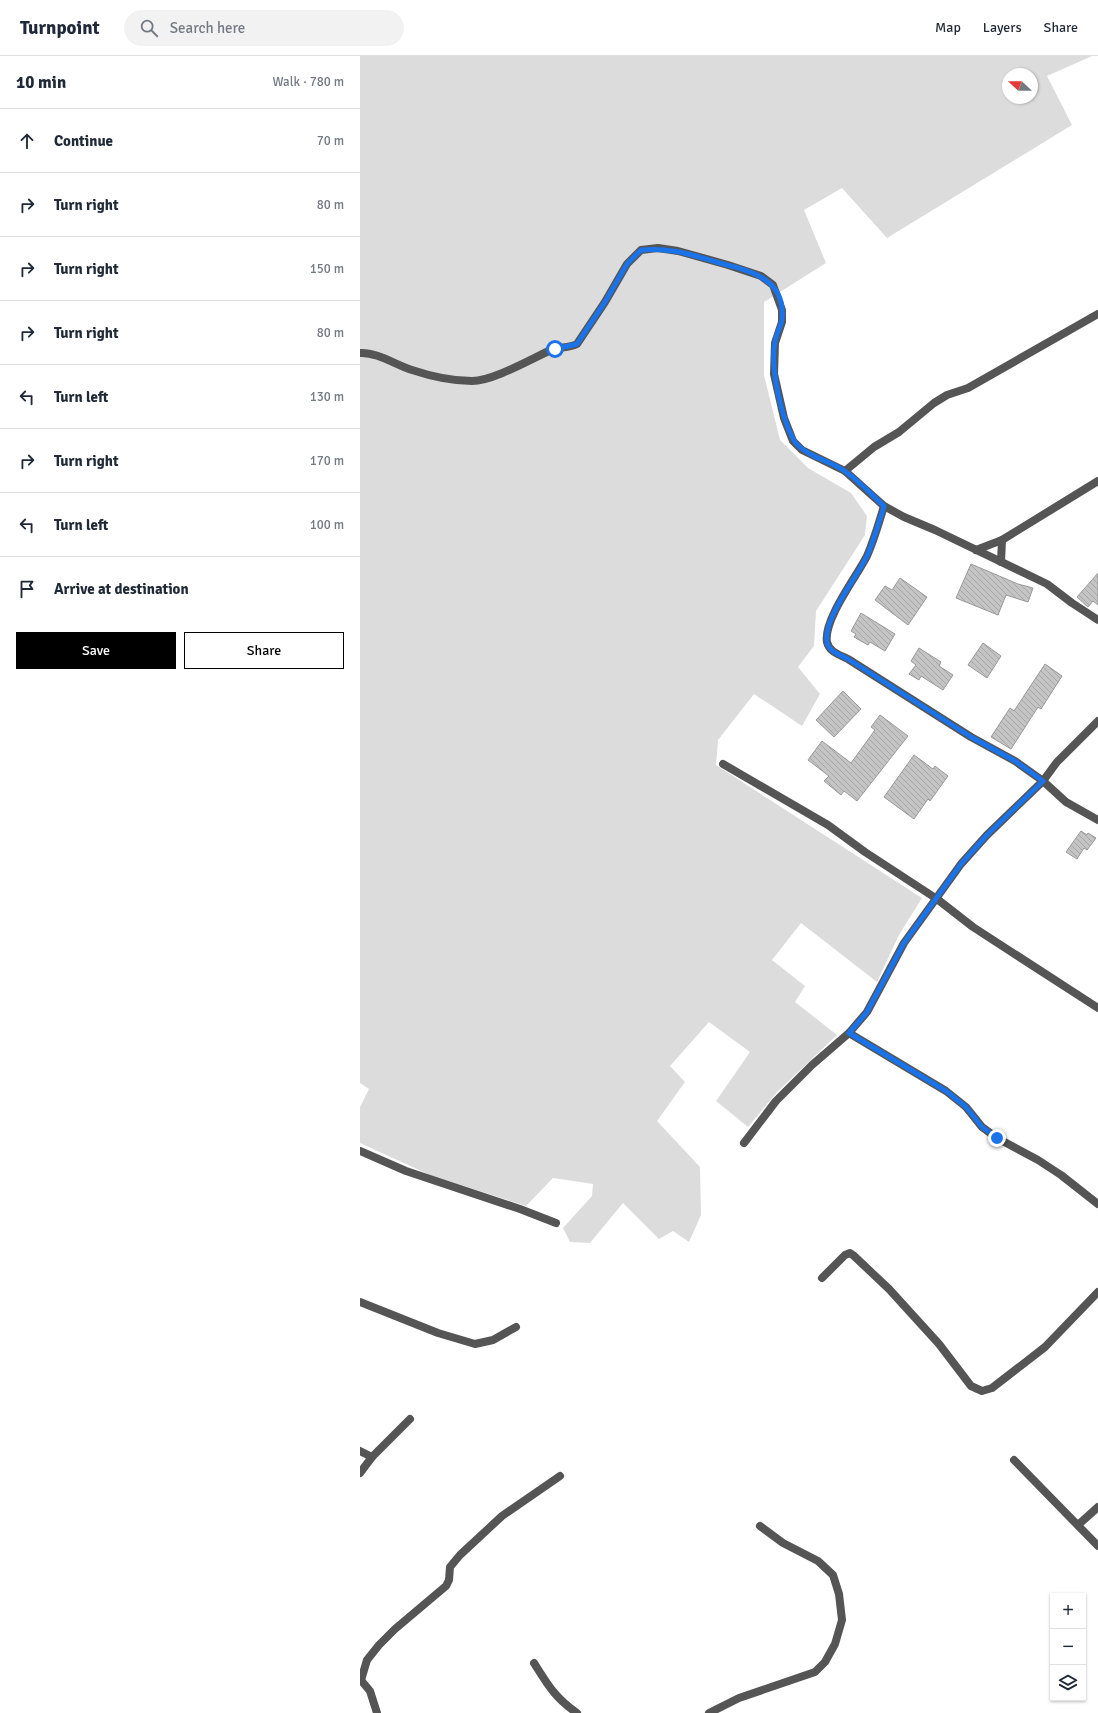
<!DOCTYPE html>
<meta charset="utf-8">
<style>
:root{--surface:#fff;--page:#f2f2f3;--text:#1f2937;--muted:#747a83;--line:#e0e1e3;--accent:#000}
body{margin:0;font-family:Signika,sans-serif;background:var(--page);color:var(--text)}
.controls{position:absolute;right:12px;bottom:12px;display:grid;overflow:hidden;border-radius:0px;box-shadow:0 1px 3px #0004}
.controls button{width:36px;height:36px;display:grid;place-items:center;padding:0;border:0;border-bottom:1px solid var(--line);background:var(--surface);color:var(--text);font:20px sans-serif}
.compass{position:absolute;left:642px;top:12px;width:36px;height:36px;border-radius:50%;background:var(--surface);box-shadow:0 1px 3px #0004;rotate:292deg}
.stop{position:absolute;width:12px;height:12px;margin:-9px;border:3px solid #1a73e8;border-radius:50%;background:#fff}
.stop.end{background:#1a73e8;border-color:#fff;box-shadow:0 1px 4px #0008}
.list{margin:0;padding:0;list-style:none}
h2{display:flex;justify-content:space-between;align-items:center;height:52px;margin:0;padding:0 16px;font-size:17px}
h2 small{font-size:13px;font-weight:400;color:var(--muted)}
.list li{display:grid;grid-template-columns:26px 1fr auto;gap:12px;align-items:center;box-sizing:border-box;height:64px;padding:0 16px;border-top:1px solid var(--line)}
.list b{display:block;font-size:15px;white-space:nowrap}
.list em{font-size:13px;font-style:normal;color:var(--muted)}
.actions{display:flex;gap:8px;padding:12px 16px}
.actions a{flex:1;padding:9px 0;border:1px solid var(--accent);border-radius:0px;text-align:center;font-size:14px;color:var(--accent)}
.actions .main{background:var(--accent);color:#fff}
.icon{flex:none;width:22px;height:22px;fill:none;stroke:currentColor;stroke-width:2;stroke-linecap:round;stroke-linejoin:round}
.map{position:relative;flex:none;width:738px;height:1657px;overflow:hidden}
header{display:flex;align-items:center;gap:24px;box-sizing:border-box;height:56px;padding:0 20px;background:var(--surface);border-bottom:1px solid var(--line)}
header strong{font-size:19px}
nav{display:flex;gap:22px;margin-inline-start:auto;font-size:14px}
.search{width:280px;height:36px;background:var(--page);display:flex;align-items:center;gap:10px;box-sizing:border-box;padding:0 14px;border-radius:22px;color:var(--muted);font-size:15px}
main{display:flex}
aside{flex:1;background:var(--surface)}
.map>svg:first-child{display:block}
.green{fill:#dcdcdc;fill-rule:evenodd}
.building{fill:url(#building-back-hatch);stroke:#999}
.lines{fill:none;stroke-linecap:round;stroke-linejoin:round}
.street{stroke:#555;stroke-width:8}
.route{stroke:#1a73e8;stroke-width:5}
</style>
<header>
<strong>Turnpoint</strong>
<div class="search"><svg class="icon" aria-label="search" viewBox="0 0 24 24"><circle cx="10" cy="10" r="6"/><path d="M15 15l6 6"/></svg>Search here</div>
<nav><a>Map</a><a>Layers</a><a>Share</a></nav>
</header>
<main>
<aside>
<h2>10 min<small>Walk · 780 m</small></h2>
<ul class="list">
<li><svg class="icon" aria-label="ahead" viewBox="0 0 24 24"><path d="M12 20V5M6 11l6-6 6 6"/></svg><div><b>Continue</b></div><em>70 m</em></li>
<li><svg class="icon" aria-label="right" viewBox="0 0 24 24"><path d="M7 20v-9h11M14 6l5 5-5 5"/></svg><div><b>Turn right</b></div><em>80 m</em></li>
<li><svg class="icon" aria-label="right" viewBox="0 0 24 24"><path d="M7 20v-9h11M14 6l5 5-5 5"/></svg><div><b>Turn right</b></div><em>150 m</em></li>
<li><svg class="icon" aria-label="right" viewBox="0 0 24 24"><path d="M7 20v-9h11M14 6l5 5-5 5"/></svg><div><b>Turn right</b></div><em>80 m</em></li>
<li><svg class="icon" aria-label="left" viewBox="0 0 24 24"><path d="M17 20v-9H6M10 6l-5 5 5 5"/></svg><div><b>Turn left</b></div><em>130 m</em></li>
<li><svg class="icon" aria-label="right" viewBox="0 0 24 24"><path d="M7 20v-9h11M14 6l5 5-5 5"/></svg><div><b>Turn right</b></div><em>170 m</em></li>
<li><svg class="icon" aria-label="left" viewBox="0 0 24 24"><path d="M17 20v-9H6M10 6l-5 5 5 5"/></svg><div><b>Turn left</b></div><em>100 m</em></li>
<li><svg class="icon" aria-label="arrive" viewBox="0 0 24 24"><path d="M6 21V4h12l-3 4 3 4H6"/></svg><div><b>Arrive at destination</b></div></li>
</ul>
<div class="actions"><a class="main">Save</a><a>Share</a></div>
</aside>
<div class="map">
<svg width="738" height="1657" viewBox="0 0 738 1657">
<defs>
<pattern id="building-back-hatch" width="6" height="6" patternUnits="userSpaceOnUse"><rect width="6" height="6" fill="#c4c4c4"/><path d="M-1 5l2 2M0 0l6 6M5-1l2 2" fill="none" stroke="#a7a7a7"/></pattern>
</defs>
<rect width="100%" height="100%" fill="#fff"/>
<path class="green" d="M 0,0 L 732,0 L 687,20 L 712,69 L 527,182 L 482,132 L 444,154 L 466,207 L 404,246 L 404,319 L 420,384 L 448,412 L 491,437 L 507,460 L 505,479 L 456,555 L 454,590 L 438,611 L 460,638 L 442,670 L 394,638 L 358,684 L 356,709 L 562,842 L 539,879 L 517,926 L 441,867 L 412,904 L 445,930 L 435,946 L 477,979 L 417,1036 L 388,1071 L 356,1045 L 390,996 L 349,966 L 310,1010 L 325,1026 L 297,1065 L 340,1111 L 341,1159 L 329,1186 L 313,1175 L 299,1183 L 263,1147 L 230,1187 L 210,1186 L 203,1172 L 232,1140 L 233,1128 L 193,1122 L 166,1150 L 70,1119 L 0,1087 L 0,1051 L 9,1033 L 0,1027 ZM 648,18 L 672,18 L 672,42 L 648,42 Z"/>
<g class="building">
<polygon points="611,508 658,528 673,532 668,546 646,539 638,559 596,542"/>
<polygon points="738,517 738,549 733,545 728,551 717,541"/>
<polygon points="540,522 567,541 548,569 515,544 525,530 532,534"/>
<polygon points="501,557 535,578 525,595 510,586 508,589 494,581 496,578 491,575"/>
<polygon points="623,587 641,600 627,622 608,609"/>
<polygon points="559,592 581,606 579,610 593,619 583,634 561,620 559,624 549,618 556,609 551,605"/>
<polygon points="685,608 702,620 681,653 678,651 651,693 631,681 650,652 654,655"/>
<polygon points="483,635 501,653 474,681 456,664"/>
<polygon points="520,659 548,680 497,745 484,735 481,739 464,725 469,720 448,704 462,685 491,707 515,674 511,671"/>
<polygon points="554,699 573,713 575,710 588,720 570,745 568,743 554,763 524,741"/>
<polygon points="721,775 727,779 728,777 736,782 727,794 724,792 717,803 706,796"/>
</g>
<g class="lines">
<g class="street">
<path d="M 0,297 C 17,296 36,309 52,314 C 70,320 93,325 112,325 C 133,325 171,303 191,294 C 199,291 209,292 217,288 L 245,246 L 267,208 L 281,194 L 298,192 L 318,195 L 368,209 L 401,220 L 413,229 L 422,254 L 422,266 L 415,287 L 414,318 L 424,362 L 433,385 L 442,394 L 485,415 L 524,450 L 544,461 L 575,474 L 687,528 L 712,547 L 738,564"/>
<polyline points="485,415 514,391 539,376 574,347 587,339 608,332 738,258"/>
<path d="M 524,450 C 519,467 514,484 507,500 C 497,520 463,564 467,586 C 469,596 480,599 488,603 L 611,681 L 655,705 L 683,725 L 706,746 L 738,764"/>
<polyline points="616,494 642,484 738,425"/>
<polyline points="641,506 642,484"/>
<polyline points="363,708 468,769 505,796 577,843 613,871 738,952"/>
<polyline points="489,977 586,1035 606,1051 622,1071 637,1082 678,1104 701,1119 738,1148"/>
<polyline points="384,1087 416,1045 452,1009 489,977 507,956 544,887 601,808 627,779 683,725 697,706 738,665"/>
<polyline points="0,1095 46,1115 160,1153 196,1167"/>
<polyline points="462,1222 485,1199 490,1197 493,1199 529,1233 579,1288 611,1330 622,1335 632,1332 685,1291 738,1236"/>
<polyline points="0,1246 78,1277 115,1288 133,1284 156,1271"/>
<polyline points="0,1395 12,1401 50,1363"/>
<polyline points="654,1404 738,1490"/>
<polyline points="0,1417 12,1401"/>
<polyline points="718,1469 738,1451"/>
<path d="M 174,1607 C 188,1629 195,1642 217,1657"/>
<polyline points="0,1623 10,1635 17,1657"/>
<polyline points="1,1624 7,1604 19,1589 35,1573 86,1530 89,1524 90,1511 100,1499 142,1460 200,1420"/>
<polyline points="349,1657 379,1642 455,1616 465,1606 475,1588 482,1564 479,1538 473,1519 458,1505 423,1487 400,1470"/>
</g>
</g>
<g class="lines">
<path class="route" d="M 195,293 L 217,288 L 245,246 L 267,208 L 281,194 C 310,191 332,199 360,207 C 391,215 426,223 422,263 C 421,271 416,278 415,286 C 410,313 421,359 433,383 C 437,391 446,396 454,400 C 464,405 477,409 486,416 C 500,426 512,439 524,450 C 519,467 514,484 507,500 C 497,521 463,563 467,586 C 469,596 480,599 488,603 L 611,681 L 655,705 L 683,725 L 627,779 L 601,808 L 544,887 L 507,956 L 489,977 L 586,1035 L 606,1051 L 622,1071 L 637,1082"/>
</g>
</svg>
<div class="controls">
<button>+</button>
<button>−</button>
<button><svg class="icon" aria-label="layers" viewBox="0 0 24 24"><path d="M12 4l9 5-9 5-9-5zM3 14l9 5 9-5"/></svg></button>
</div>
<svg class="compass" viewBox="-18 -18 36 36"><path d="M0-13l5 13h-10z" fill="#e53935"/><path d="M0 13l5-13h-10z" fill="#747a83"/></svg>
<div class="stop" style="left:195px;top:293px"></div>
<div class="stop end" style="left:637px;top:1082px"></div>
</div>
</main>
